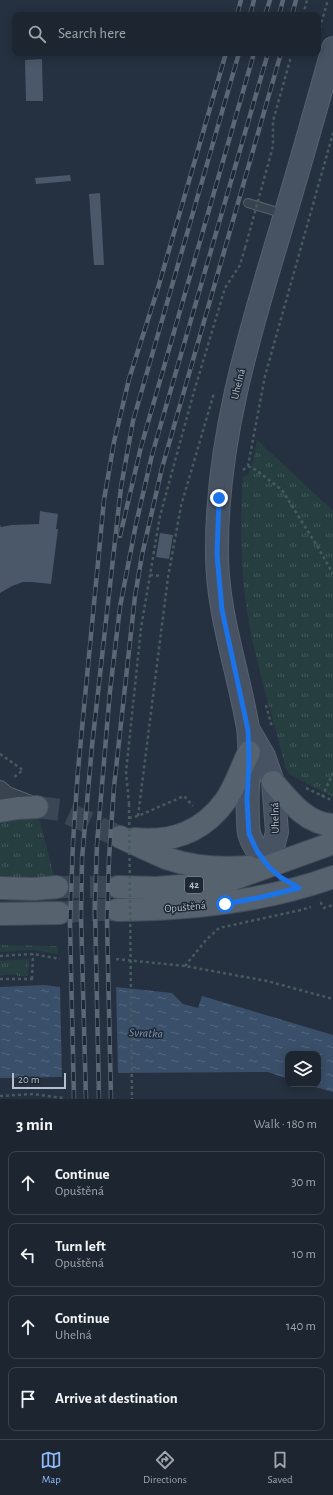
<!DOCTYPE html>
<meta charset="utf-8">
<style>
:root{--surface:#1c2530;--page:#29313c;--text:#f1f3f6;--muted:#a0a5ab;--line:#3a424c;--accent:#8cb9f9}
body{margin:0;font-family:"Alegreya Sans",sans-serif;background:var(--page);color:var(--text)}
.controls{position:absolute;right:12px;bottom:12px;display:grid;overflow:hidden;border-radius:8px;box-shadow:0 2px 10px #0003}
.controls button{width:36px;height:36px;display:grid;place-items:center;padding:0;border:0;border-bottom:1px solid var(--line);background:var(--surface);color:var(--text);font:20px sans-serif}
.scale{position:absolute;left:12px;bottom:10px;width:54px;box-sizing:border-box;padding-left:4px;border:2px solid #b5beca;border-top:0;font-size:11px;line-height:14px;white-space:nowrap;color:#b5beca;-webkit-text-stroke:3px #1e2835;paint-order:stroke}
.stop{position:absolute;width:12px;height:12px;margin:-9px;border:3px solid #1a73e8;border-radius:50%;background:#fff}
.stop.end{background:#1a73e8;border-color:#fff;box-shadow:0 1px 4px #0008}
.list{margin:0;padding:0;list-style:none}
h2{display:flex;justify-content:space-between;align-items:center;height:52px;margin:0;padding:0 16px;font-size:17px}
h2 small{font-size:13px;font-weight:400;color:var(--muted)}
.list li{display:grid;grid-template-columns:26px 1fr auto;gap:12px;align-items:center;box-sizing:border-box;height:64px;margin:0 8px 8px;padding:0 8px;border:1px solid var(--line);border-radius:8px}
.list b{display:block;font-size:15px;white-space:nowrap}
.list p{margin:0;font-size:13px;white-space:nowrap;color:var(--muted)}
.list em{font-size:13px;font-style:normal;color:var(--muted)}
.icon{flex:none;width:22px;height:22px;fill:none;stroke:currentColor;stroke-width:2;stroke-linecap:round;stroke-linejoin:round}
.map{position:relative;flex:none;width:333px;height:1099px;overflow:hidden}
.search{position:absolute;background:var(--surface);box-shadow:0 2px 10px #0003;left:12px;right:12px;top:12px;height:44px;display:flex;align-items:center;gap:10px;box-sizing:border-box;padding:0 14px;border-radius:8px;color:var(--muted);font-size:15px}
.sheet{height:340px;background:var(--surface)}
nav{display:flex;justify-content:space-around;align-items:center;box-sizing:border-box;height:56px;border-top:1px solid var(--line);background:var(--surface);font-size:11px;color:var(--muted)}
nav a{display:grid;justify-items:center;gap:2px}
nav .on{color:var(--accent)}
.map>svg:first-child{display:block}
.grass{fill:url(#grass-tufts)}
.water{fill:url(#water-ripples)}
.pier{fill:#253140}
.building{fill:#4b5869}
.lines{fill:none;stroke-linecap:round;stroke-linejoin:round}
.primary-tunnel{stroke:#3b4655;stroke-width:22;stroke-dasharray:22 11;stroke-linecap:butt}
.service-casing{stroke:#57616d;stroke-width:10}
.minor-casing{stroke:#57616d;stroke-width:18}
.secondary-casing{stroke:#57616d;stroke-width:24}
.primary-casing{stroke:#424c59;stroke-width:24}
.path{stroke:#455b5e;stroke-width:2.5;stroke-dasharray:3 3;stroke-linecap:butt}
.service{stroke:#394350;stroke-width:8}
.minor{stroke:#394350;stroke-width:16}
.secondary{stroke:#475263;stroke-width:22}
.primary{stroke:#57626f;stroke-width:22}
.rail-casing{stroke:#5b6776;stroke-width:4.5}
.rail{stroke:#1e2835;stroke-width:3;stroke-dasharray:9;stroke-linecap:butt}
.path-bridge{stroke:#455b5e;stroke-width:2.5;stroke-dasharray:3 3;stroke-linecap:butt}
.route{stroke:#1a73e8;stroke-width:5}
.labels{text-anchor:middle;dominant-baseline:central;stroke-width:3;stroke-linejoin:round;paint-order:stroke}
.shield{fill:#1e2835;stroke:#88919d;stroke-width:1}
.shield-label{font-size:10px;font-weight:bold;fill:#b5beca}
.street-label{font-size:11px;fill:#b5beca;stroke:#1e2835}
.water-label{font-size:12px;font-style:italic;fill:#7c95b2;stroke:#1e2835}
</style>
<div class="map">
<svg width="333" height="1099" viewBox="0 0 333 1099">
<defs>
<pattern id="grass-tufts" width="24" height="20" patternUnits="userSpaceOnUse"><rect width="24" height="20" fill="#273e41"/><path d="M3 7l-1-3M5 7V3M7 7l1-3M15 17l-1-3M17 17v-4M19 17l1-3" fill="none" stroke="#44585b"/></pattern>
<pattern id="water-ripples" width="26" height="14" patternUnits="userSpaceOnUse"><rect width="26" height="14" fill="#3a4f69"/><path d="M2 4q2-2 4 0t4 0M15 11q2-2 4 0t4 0" fill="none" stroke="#54677d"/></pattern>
</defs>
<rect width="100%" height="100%" fill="#253140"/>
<g class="grass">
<path d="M 257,440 L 333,511 L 333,797 L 289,774 L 285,766 C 272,715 256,664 247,612 C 241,570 240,519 243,477 L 249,474 L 254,458 Z"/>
<polygon points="24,818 39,818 55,880 0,883 0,823"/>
<polygon points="57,897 57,903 0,905 0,901"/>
<polygon points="0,945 57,946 58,954 34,950 0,952"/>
<polygon points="29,959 28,976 17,976 17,974 1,975 0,977 0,961"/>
</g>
<polygon class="water" points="44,985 60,987 116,987 172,993 183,1004 198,1008 202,996 333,1035 333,1092 305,1084 318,1084 318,1054 288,1054 288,1079 268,1072 118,1073 62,1077 0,1078 0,987"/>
<polygon class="pier" points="60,985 116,985 118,1075 62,1079"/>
<g class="building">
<polygon points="42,59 43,101 26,101 25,60"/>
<polygon points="70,175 71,181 36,184 35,178"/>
<polygon points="100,193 104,265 94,265 89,194"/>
<polygon points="40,511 58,514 56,529 58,529 51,584 32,582 23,582 12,586 0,593 0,525 1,527 12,525 39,524"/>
<polygon points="160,533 173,535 169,559 156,557"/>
</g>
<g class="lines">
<g class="primary-tunnel">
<polyline points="37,807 61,810 120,837"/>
<polyline points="57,887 118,887"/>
<polyline points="59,913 87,910 117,910"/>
</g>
<g class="service-casing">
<polyline id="service" points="248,203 284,214"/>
</g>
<g class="minor-casing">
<polyline id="minor" points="0,789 7,795 33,805"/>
</g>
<g class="secondary-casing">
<g id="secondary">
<polyline points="250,732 264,756 273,782 277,832 268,866"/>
<path d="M 268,866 C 261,856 252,845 249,833 C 248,828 248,822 248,816 C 246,787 252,757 248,728 C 238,669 217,613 217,553 C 216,437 252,325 285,215 C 302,159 317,104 333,48"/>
</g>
</g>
<g class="primary-casing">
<g id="primary">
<path d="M 273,782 C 289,801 307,824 333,825"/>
<polyline points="0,811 18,808 37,807"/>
<path d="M 120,837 C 135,844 150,851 166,858 C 191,867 222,869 249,867"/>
<path d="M 134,839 C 172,843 203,832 226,800 C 236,785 241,768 249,752"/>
<polyline points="118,887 156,888 222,883 333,843"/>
<polyline points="0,888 34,889 57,887"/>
<path d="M 117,910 C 191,909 263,902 333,877"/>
<polyline points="0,914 59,913"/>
</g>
</g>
<g class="path">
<polyline points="303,15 307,0"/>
<polyline points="318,34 328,0"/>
<polyline points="269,161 273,146 273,121 292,53"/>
<polyline points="248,466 256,470 282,490 319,549 333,574"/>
<polyline points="243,470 248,466 265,376 333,133"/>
<polyline points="150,575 161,576"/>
<polyline points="266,705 272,727"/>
<polyline points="0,754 23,770 13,778"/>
<polyline points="306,788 333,801"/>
<polyline points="322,797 333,773"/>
<polyline points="129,804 126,772 141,628 160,516 193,395 225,288 240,265 245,248"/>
<polyline points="138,816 168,577 181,506 214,393"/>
<polyline points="129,818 138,816 184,796 193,806"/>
<polyline points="320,903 321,903 324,908 333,905"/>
<polyline points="0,956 33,954 60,959"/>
<polyline points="116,959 185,966 267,981 333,999"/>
<polyline points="185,966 206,940 219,928 301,910 311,907"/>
<polyline points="0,979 34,979"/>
<polyline points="32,979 33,954"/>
<polyline points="0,1096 33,1094 63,1098"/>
</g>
<use href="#service" class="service"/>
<use href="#minor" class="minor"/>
<use href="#secondary" class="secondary"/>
<use href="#primary" class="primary"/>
<g class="rail-casing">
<g id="rail">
<polyline points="237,15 241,0"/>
<polyline points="250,15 254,0"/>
<polyline points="265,15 270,0"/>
<polyline points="279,15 283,0"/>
<polyline points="292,15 296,0"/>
<polyline points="120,536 141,447 254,53"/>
<polyline points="74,1099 70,925 73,842 78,770 104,500 114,442 129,379 158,288 226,53"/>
<polyline points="86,1099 81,916 82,859 92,746 121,487 133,421 239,53"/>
<polyline points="99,1099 95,907 97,844 110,691 120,607 136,524 152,455 268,53"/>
<polyline points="111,1099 107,921 109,858 114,787 135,596 142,555 162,468 281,53"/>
</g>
</g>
<use href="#rail" class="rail"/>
<g class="path-bridge">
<polyline points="245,248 269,161"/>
<polyline points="129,804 132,1099"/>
</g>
</g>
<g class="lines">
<polyline class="route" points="219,498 217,555 222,610 248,730 249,762 247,800 249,834 257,851 268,866 280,877 299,888 262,897 225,904"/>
</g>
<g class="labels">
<rect class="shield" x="185" y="877" width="18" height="16" rx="3"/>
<g class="shield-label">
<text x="194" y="885">42</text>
</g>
<g class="street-label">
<text transform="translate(238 384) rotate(-76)">Uhelná</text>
<text transform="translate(275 818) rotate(-91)">Uhelná</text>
<text transform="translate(185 907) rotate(-5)">Opuštěná</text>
</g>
<g class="water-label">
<text transform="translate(146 1033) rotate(3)">Svratka</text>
</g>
</g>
</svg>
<div class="controls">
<button><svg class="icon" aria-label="layers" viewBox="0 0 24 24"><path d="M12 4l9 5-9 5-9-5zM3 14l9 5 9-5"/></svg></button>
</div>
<div class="scale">20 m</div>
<div class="stop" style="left:225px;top:904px"></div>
<div class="stop end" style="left:219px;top:498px"></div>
<div class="search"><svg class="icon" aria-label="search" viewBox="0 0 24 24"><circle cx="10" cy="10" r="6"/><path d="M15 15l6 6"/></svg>Search here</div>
</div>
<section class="sheet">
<h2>3 min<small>Walk · 180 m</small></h2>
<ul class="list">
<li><svg class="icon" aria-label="ahead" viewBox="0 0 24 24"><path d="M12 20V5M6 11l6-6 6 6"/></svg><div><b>Continue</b><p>Opuštěná</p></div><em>30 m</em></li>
<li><svg class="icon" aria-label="left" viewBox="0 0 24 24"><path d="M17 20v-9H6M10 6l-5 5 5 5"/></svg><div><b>Turn left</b><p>Opuštěná</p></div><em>10 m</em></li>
<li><svg class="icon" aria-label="ahead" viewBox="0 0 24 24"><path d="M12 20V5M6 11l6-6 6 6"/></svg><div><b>Continue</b><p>Uhelná</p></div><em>140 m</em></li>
<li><svg class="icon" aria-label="arrive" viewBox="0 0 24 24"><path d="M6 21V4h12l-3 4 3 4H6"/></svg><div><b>Arrive at destination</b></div></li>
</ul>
</section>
<nav>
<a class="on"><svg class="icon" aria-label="map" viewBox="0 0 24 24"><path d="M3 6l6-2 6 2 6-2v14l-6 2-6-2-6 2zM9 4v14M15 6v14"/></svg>Map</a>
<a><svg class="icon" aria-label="directions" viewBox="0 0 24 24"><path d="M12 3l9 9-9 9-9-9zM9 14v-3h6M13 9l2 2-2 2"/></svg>Directions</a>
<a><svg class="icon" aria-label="saved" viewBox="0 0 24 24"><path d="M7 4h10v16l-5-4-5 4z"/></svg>Saved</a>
</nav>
